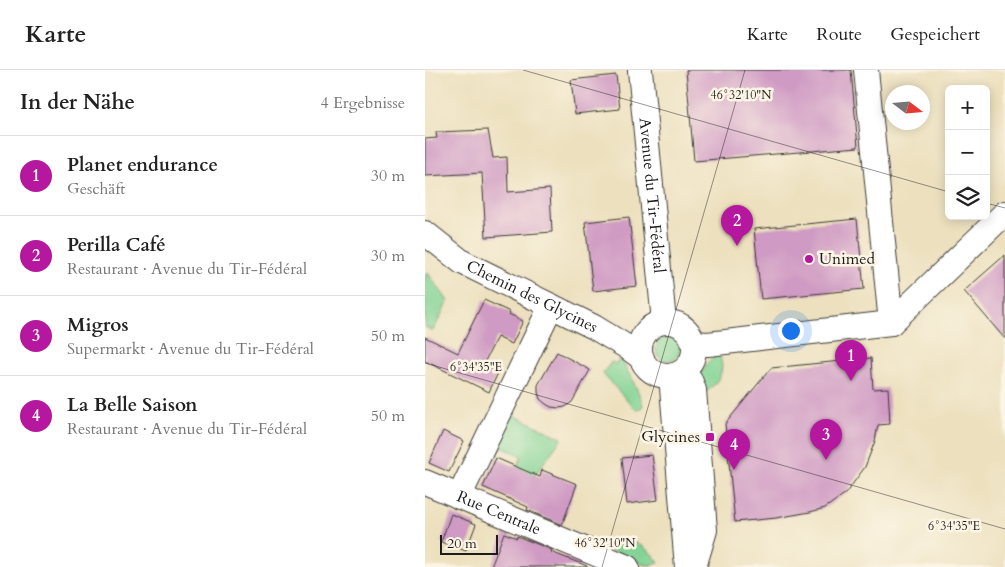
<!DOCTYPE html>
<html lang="de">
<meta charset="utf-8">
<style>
:root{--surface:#fff;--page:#f6f6f6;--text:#222;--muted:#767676;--line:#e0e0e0;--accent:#b5179e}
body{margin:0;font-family:Cardo,serif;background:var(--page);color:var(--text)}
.controls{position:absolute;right:15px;top:15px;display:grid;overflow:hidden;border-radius:8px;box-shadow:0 2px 12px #0003}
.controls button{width:45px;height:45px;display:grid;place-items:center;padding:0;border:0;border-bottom:1px solid var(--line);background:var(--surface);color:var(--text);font:25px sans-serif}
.compass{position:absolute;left:460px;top:15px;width:45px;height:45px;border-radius:50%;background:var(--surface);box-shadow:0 2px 12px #0003;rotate:106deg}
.scale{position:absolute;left:15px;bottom:12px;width:58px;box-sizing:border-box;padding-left:5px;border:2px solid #1c1c1c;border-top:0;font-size:14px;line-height:18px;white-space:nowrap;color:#1c1c1c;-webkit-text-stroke:4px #fcf5e5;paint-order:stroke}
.you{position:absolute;left:365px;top:260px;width:18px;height:18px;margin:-12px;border:4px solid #fff;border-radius:50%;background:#1a73e8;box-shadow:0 0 0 8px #1a73e833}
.badge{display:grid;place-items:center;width:32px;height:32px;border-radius:50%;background:var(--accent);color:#fff;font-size:16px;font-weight:700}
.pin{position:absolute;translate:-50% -41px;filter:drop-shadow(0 1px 2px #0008)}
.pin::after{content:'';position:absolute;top:26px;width:18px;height:15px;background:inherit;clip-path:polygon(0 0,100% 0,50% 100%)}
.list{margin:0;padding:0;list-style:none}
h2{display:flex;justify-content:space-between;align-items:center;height:65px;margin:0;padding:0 20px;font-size:21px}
h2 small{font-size:16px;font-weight:400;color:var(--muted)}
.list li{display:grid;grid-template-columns:32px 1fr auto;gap:15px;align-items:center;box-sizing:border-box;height:80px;padding:0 20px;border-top:1px solid var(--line)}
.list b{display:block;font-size:19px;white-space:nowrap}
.list p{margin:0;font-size:16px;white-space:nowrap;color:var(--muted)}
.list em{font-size:16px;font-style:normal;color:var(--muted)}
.icon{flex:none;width:28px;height:28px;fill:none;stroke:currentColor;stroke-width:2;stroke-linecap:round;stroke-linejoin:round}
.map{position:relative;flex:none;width:580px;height:497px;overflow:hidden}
header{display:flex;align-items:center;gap:30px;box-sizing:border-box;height:70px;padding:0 25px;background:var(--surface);border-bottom:1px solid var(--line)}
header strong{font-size:24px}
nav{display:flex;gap:28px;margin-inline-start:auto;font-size:18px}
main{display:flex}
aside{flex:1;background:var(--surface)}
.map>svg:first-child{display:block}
.green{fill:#83d394;stroke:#507858}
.building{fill:#cf9ac3}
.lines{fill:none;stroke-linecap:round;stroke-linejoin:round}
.minor-casing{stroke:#3b3934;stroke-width:26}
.minor{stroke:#fff;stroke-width:24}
.ticks{fill:none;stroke:#1c1c1c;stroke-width:1;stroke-opacity:0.45}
.poi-dot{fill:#b5179e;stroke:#fcf5e5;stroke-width:2}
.labels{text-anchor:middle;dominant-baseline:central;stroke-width:5;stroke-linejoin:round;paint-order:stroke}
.street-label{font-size:16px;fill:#1c1c1c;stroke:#fcf5e5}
.poi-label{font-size:16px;fill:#1c1c1c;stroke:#fcf5e5;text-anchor:start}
.ticks-label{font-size:12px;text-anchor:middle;fill:#1c1c1c;stroke:#fcf5e5;stroke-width:5;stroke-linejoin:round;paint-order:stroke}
</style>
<header>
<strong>Karte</strong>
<nav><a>Karte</a><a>Route</a><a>Gespeichert</a></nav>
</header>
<main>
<aside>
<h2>In der Nähe<small>4 Ergebnisse</small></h2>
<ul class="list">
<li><span class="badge">1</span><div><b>Planet endurance</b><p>Geschäft</p></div><em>30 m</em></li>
<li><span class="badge">2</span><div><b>Perilla Café</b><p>Restaurant · Avenue du Tir-Fédéral</p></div><em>30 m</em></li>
<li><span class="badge">3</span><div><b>Migros</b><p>Supermarkt · Avenue du Tir-Fédéral</p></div><em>50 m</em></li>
<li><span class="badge">4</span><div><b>La Belle Saison</b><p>Restaurant · Avenue du Tir-Fédéral</p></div><em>50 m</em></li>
</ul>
</aside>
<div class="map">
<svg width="580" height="497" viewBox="0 0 580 497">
<rect width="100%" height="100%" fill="#fcf5e5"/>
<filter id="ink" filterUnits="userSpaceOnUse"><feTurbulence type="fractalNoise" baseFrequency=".02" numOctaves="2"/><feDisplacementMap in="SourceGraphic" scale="10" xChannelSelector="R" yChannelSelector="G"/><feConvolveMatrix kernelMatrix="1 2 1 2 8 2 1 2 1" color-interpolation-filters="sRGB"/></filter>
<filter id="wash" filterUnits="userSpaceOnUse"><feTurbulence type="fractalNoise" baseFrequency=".0096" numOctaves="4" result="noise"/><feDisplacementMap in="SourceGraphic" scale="20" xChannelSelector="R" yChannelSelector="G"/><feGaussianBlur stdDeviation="1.12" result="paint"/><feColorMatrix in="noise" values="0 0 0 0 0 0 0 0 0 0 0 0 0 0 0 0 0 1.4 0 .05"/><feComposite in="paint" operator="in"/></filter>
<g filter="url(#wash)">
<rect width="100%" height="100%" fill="#ece0be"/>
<g class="green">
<polygon points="2,202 23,231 8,261 0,257 0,207"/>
<circle cx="243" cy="279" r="12"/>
<path d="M 294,284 C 296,289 298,297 296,302 C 295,308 286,320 280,322 L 273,310 C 277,299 283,290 294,284 Z"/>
<path d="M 195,288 C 203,303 213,318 218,335 C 216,339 215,339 210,339 L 178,304 L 186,292 L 191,294 Z"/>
<polygon points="80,341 137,368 109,406 92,397 97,386 76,377 71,388 60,383"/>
<path d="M 191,469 C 211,471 222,476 234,493 L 225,495 L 220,495 L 176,476 Z"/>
</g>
<g id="blocks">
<g class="building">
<polygon points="261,0 426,0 433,77 269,91"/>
<polygon points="191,5 195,39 150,44 146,10"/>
<polygon points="63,60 68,88 82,87 83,122 125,119 127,162 61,167 57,103 0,106 0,69 12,68 11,62"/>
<polygon points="204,147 212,216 168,221 160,152"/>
<polygon points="432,149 439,219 336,229 329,159"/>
<polygon points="580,185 580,269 539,221"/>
<polygon points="59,230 85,242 84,244 98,251 87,274 72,267 58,295 73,303 64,322 0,291 0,267 33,283"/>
<polygon points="132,282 165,300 147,332 140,337 134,338 126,337 121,334 115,329 113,322 113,315"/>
<polygon points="446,288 448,319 463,318 465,354 453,355 450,371 440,397 421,423 400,438 385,442 351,448 310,452 300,354 346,298"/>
<polygon points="18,361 39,371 24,402 4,393"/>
<polygon points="227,385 233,430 202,434 197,388"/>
<polygon points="71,388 115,407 117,400 152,414 137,455 102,440 103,437 58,417"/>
<polygon points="26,444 51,454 41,481 16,472"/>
<polygon points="79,463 92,468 92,466 127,480 126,482 162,496 162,497 66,497"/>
</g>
</g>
</g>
<g filter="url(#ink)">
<use href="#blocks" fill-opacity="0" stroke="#3b3934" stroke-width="1"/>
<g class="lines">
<g class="minor-casing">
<g id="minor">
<path id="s1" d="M 215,0 L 239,252"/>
<polyline points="441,0 466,253"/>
<path id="s2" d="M 0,163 L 37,192 L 169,257 L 202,277 L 217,288"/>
<circle cx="242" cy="279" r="27"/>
<polyline points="269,273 283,274 466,253 580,143"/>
<polyline points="259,301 266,312 269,320 280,460 269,497"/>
<polyline points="246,306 262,497"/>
<path id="s3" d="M 0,412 L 202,497"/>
<polyline points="34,427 126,236"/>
</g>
</g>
<use href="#minor" class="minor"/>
</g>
</g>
<path class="ticks" d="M 98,0 L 524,122M 561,133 L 580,138M 0,293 L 580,459M 177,497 L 320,0"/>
<g class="poi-dot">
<circle cx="384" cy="189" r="5"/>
<rect x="280" y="362" width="10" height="10" rx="2.5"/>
</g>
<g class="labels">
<g class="street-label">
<text stroke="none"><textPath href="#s1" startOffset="126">Avenue du Tir-Fédéral</textPath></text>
<text stroke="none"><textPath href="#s2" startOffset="125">Chemin des Glycines</textPath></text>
<text stroke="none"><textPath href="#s3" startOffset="80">Rue Centrale</textPath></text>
</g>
<g class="poi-label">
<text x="394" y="189">Unimed</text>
<text x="275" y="367" text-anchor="end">Glycines</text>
</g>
</g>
<g class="ticks-label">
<text x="316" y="29">46°32'10"N</text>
<text x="51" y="301">6°34'35"E</text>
<text x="529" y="460">6°34'35"E</text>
<text x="180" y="477">46°32'10"N</text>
</g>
</svg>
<div class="controls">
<button>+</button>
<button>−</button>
<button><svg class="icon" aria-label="layers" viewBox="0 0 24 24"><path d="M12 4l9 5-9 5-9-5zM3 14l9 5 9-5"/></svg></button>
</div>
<svg class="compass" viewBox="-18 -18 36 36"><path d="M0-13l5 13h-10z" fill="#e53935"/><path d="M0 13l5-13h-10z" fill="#767676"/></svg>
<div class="scale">20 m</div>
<div class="you"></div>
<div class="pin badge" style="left:426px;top:311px">1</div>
<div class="pin badge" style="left:312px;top:176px">2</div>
<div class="pin badge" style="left:401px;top:390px">3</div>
<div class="pin badge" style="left:309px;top:400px">4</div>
</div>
</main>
